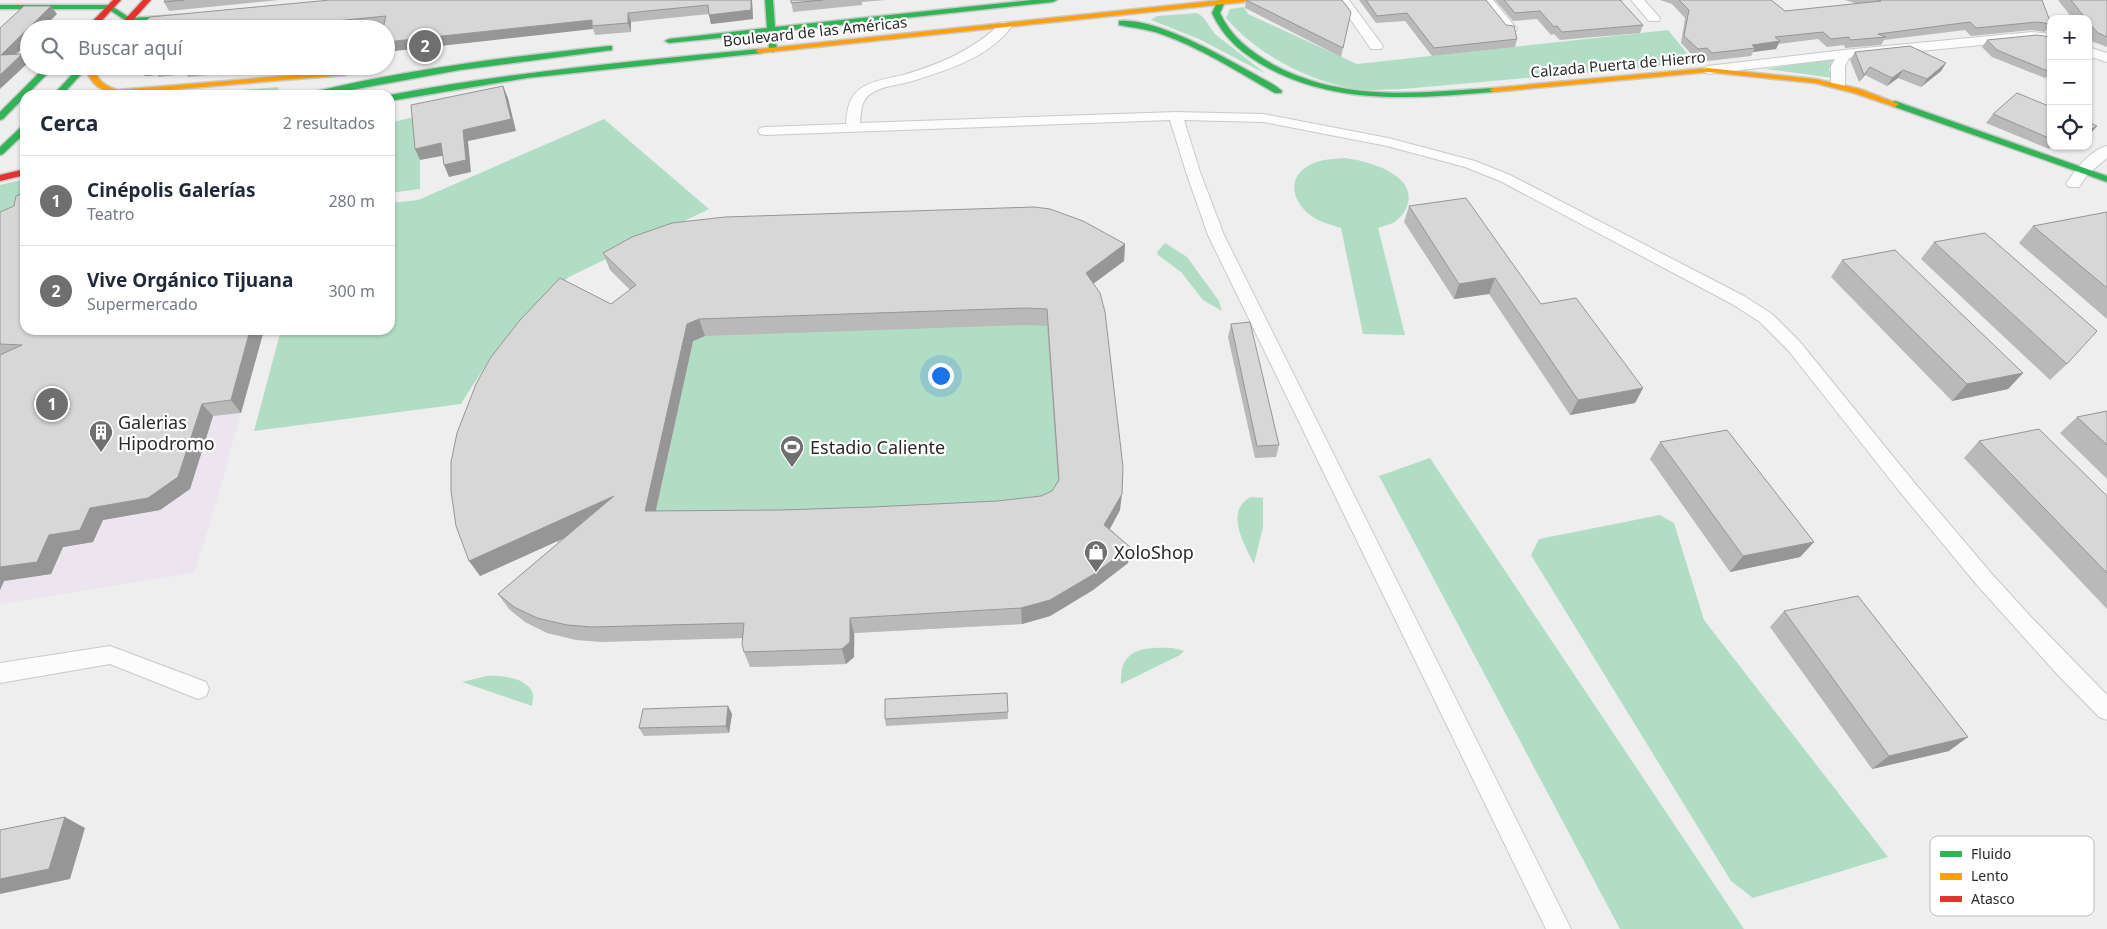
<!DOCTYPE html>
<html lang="es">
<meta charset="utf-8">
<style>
:root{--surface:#fff;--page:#f6f6f7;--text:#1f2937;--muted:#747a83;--line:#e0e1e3;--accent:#6f6f6f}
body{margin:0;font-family:"Noto Sans",sans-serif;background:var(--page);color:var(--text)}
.controls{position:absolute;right:15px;top:15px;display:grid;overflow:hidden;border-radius:10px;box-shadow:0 1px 4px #0004}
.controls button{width:45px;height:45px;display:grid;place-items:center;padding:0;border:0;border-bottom:1px solid var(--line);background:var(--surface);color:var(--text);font:25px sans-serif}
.you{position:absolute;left:940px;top:375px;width:18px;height:18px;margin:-12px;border:4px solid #fff;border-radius:50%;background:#1a73e8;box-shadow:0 0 0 8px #1a73e833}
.badge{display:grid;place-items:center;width:32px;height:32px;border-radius:50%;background:var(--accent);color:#fff;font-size:16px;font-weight:700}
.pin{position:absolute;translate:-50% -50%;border:2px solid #fff;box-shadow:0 1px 5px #0006}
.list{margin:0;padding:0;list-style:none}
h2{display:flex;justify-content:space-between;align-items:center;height:65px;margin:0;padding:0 20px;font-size:21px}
h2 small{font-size:16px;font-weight:400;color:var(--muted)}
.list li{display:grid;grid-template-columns:32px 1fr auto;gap:15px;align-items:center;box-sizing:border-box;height:90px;padding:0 20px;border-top:1px solid var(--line)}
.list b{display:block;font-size:19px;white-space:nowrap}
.list p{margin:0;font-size:16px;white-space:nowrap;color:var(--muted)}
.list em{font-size:16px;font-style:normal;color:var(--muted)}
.icon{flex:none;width:28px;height:28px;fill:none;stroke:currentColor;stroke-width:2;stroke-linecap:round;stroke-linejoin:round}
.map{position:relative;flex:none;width:2107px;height:929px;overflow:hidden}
.search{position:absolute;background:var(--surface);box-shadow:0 1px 4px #0004;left:20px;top:20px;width:375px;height:55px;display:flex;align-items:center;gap:12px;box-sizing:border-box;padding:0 18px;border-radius:28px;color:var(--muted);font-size:19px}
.panel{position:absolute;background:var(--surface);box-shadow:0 1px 4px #0004;left:20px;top:90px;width:375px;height:245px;border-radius:15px}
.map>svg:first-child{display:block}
.commercial{fill:#ece5f0}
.green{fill:#b2ddc5}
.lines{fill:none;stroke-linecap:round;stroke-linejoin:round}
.street-casing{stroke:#c9c9c9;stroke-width:2}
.fast-casing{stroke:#c9c9c9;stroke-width:3}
.slow-casing{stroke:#c9c9c9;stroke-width:3}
.jam-casing{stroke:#c9c9c9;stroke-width:3}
.street{fill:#fcfcfc;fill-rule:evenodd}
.fast{fill:#30b455;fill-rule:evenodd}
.slow{fill:#ff9f0a;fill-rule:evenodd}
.jam{fill:#e5322d;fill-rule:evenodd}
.wall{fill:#b9b9b9;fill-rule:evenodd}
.shaded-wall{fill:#969696}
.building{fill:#d7d7d7;stroke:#969696;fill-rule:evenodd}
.labels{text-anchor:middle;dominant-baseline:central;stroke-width:4.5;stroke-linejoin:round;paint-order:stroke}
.far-street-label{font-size:15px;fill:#2a2a2b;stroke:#fff}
.poi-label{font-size:18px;fill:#2a2a2b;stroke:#fff;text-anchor:start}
.key{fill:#fff;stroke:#bfbfbf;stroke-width:1}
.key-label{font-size:14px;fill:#2a2a2b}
</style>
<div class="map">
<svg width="2107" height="929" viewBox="0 0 2107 929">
<rect width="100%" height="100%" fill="#eee"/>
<polygon class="commercial" points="0,227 25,330 264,330 213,514 194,573 0,604"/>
<g class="green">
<path d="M 1244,7 L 1248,14 L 1357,64 L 1668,30 L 1695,63 L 1403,89 C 1388,89 1371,91 1356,89 C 1308,81 1258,55 1226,18 L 1230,9 Z"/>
<polygon points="1197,13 1203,17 1215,34 1266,74 1199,39 1151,20 1157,16"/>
<polygon points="1836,58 1831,63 1829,70 1833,78 1766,69"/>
<polygon points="279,87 276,95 177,95"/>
<polygon points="417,116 420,160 420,189 390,193 390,123"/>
<path d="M 604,119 L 709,209 L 569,277 C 520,314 493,353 461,404 L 254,431 L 281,330 L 390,330 L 390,203 L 418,200 Z"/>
<path d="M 1344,158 C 1365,160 1419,174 1407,206 C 1405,213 1399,219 1393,223 C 1388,225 1383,226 1378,228 L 1405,335 L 1363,334 L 1341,228 C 1332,225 1324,223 1316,219 C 1292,205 1283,176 1314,163 C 1323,159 1333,159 1344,158 Z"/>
<polygon points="25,179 25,201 0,213 0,185"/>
<polygon points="1165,243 1187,257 1219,301 1222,311 1203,300 1181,272 1158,255 1157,252"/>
<path d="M 1036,274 L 1122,483 C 1121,509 1119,520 1100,538 L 1128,563 L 1093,590 L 1050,616 L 1022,624 L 855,633 L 854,657 L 846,664 L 755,667 L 749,665 L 750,638 C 718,639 686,639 654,640 C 600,642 552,646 509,609 L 562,550 L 557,541 L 480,576 L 467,541 L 617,321 Z"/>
<polygon points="1430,458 1453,493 1744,929 1620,929 1379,476"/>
<path d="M 1251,497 L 1263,498 L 1263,527 L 1254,564 C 1244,544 1224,511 1251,497 Z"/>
<polygon points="1660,515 1674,523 1704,620 1888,857 1753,898 1731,881 1531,555 1539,539"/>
<path d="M 1173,648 L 1184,651 L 1180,655 L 1121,684 C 1119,648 1143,647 1173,648 Z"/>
<path d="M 486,676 C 500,675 528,677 533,694 C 534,697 532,702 532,706 L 462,682 Z"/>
</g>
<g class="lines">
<g class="street-casing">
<g id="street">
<polygon points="1337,0 1349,0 1383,46 1381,49 1371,49"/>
<polygon points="1480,0 1493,0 1517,29 1515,32 1505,32"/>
<polygon points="1631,0 1644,0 1660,18 1659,21 1649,21"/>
<path d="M 1006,22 L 1012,26 C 989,58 945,71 909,82 C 898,85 882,86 872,93 C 861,99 861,112 860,123 L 1176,112 L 1263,114 L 1388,138 L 1475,161 L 1510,175 L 1744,296 L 1772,314 L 1800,342 L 1913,481 L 1991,573 L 2031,617 L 2107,695 L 2107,720 L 2099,717 L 2057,674 L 1977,585 L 1900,492 L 1788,350 L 1760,322 L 1732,304 L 1500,181 L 1465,167 L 1387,146 L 1263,122 L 1184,120 L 1200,172 L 1224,235 L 1571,929 L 1546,929 L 1208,235 L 1186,172 L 1170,120 L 765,135 L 760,134 L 758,131 L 760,128 L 765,127 L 846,124 C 847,110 849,95 863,87 C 874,80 891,78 903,75 C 941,64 973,50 1001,23 Z"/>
<polygon points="2032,32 2051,34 2051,42 2032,40 1849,58 1845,66 1845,85 1838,89 1831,85 1831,66 1835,59 1708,74 1701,70 1708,66 1844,50"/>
<polygon points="2088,47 2107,53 2107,62 2088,56"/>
<path d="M 2107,146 L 2107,158 L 2088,174 L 2079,187 L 2069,187 L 2066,184 C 2075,170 2090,150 2107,146 Z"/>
<polygon points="110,646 206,682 209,689 206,696 198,699 110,664 0,683 0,663"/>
</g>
</g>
<g class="fast-casing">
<g id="fast">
<polygon points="765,0 773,0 775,27 1032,0 1057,0 1053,2 775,32 777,50 773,52 769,50 768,33 669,43 665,41 669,39 767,28"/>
<path d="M 1218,0 L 1225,2 L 1220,13 C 1231,37 1251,52 1274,65 C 1344,102 1416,93 1493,88 L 1497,90 L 1493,92 C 1416,98 1339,106 1268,68 C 1244,55 1224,39 1212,13 Z"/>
<polygon points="0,5 110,5 130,18 182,15 186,17 182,19 128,22 108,9 0,9"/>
<path d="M 1119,21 C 1154,17 1219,54 1249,71 C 1259,77 1273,83 1282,91 L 1281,93 L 1275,93 C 1238,72 1201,48 1161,34 C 1147,29 1133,28 1119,25 Z"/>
<path d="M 609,46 L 612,46 L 612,50 L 460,70 L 324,95 L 308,95 L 309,93 C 407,69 509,57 609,46 Z"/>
<path d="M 759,49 L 763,51 L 762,53 L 527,78 L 390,101 L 390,95 C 512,72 635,61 759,49 Z"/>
<polygon points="46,66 55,66 3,119 0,120 0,112"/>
<polygon points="80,66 89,66 62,95 53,95"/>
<polygon points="1895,101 2107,176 2107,182 1892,106 1892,102"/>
<polygon points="25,125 25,133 3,154 0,155 0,147 22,126"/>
</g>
</g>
<g class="slow-casing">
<g id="slow">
<polygon points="1222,0 1248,0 1244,2 759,53 755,51 759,49"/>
<path d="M 85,66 L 93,66 C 97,80 104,86 118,90 L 345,71 L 349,73 L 345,75 L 118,94 C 100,91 90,84 85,66 Z"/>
<polygon points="1708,68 1815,79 1860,89 1899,104 1895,107 1854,93 1815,83 1708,72 1493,92 1489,90 1493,88"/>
</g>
</g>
<g class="jam-casing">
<g id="jam">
<polygon points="113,0 121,0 94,29 85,29"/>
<polygon points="143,0 151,0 125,29 116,29"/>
<polygon points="25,169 25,175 0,181 0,175"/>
</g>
</g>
<use href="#street" class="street"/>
<use href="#fast" class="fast"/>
<use href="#slow" class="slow"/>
<use href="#jam" class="jam"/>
</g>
<g class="wall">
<polygon points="165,0 279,0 169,11 164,2"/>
<polygon points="330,0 752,0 753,19 711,24 709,14 631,22 631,32 595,35 593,29 383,29 384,25 347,29 139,29"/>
<polygon points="791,0 886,0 862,2 862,5 793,12"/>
<polygon points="1246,0 1351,12 1341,57 1245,8"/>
<polygon points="1359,0 1486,0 1517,39 1515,47 1432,56 1405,21 1376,23"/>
<polygon points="1495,0 1625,0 1620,1 1643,25 1640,33 1560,40 1554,34 1551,35 1537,19 1513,21"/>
<polygon points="1660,0 1771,0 1785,11 1858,4 1845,0 2042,0 2051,24 2045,32 2032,30 1971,36 1965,30 1884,40 1881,45 1845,48 1844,45 1827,47 1818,39 1778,44 1776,49 1753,52 1751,56 1708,61 1703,56 1694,57 1681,43 1685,18 1672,4"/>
<polygon points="2058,0 2107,0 2107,47 2091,41 2088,37 2088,19 2073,19"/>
<polygon points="2051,37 2051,74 2050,74 2045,78 1992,57 1982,47 1987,40"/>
<polygon points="1855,52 1946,63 1941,71 1921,87 1898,78 1887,86 1865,75 1859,82 1850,60"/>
<polygon points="140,66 230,66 227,73 188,77 186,74 159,77 157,75 145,76"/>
<polygon points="2051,107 2051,146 2054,146 2054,147 2052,147 2049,149 1986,123 1993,114"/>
<polygon points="1409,206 1541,304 1643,388 1635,403 1570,415 1489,294 1454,299 1404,222"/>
<polygon points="0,212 25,330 264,330 241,413 213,416 190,489 160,510 103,520 93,542 63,547 51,574 4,581 0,590"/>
<polygon points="2107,212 2107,319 2019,243 2033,226"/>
<polygon points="1934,242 2067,364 2050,380 1921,259"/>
<path d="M 1125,244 L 1124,261 L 1093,283 L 1120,510 L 1110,529 L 1130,547 L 1128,563 L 1093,590 L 1050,616 L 1022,624 L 854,633 L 854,657 L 846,664 L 750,667 L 744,652 L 742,638 L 601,642 L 576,640 L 547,633 L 525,622 L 509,609 L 498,594 L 564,538 L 480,576 L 611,304 L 630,290 L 610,270 L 603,253 ZM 1025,325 L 1047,326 L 1058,481 L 1052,491 L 1041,496 L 997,501 L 872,507 L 780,510 L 656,511 L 693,341 L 705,336 Z"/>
<polygon points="1842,260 2023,373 2008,389 1952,401 1831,277"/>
<polygon points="1231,324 1279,445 1276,457 1255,458 1228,337"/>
<polygon points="2107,411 2107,479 2060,433 2077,417"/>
<polygon points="1979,441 2107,496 2107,609 1964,458"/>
<polygon points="1660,442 1814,542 1800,557 1730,572 1650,459"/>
<polygon points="1784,611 1949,751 1872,769 1770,627"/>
<polygon points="1007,693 1008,719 886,726 885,719"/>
<polygon points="728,706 732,714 729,733 644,736 639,728"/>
</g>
<g class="shaded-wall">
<polygon points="751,0 752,0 753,19 711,24 709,15"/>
<polygon points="51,6 57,14 42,29 29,29 29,42 7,63 1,55"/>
<polygon points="628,13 631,22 631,32 628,23"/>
<polygon points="592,20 592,26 593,29 386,52 386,42"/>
<polygon points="315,23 319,29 313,29"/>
<polygon points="1780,41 1776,49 1753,52 1755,48 1752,45"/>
<polygon points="22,54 29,62 0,89 0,75"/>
<polygon points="1946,63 1941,71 1921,87 1927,79"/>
<polygon points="149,66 154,66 153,68 157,75 145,76 139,67"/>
<polygon points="223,66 230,66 227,73"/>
<polygon points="1870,67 1865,75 1859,82 1864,75"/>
<polygon points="1903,70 1898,78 1887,86 1892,78"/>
<polygon points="503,86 508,98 516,131 468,141 471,172 449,177 444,165 463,130"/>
<polygon points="2097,126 2090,134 2088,135 2088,131"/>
<polygon points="441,143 447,155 420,160 415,149"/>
<polygon points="1125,244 1124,261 1085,290 1086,273"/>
<polygon points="1495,278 1489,294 1454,299 1459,284"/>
<polygon points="699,319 705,336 693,341 652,527 645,511 687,324"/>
<polygon points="250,330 264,330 241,413 231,400"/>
<polygon points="2023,373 2008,389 1952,401 1967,384"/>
<polygon points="1643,388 1635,403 1570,415 1578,400"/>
<polygon points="202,404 213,416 190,489 160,510 103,520 93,542 63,547 51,574 4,581 0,590 0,567 90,508"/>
<polygon points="1122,494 1120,510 1103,541 1104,525"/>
<polygon points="614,496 622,512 480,576 469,561"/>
<polygon points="1814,542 1800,557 1730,572 1743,556"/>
<polygon points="1130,547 1128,563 1093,590 1050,616 1022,624 1021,608"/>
<polygon points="850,618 854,633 854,657 846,664 842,649"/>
<polygon points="728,706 732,714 729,733 726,726"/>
<polygon points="1968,737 1949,751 1872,769 1889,756"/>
<polygon points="65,817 85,828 70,879 0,894 0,879"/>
</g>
<g class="building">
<polygon points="165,0 184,0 164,2"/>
<polygon points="330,0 751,0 751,10 709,15 708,5 628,13 628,23 592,26 592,20 386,42 386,28 383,28 386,16 315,23 313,29 139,29 150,17"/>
<polygon points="791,0 823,0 791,3"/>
<polygon points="1246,0 1342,0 1351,12 1343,48"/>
<polygon points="1366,0 1486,0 1506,25 1514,26 1517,39 1434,48 1407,13 1377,16"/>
<polygon points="1504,0 1620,0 1643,25 1562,32 1557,26 1554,27 1540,11 1515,13"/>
<polygon points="1679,0 1771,0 1785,11 1881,1 1877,0 2042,0 2051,24 2037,22 1976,28 1970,22 1878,34 1886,37 1850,40 1849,37 1831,39 1823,32 1775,37 1780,41 1752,45 1755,48 1712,53 1707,48 1698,49 1684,36 1689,10"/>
<polygon points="2071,0 2107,0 2107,37 2098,33 2088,22 2088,19 2086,19"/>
<polygon points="24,6 51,6 1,55 22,54 0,75 0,28"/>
<polygon points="2037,35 2051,37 2051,71 2050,72 1997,50 1987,40"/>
<polygon points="1910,46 1946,63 1927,79 1903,70 1892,78 1870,67 1864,75 1855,52"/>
<polygon points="153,66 170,66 153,68"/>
<polygon points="183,66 200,66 182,68"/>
<polygon points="503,86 511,119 463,130 466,160 444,165 441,143 415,149 411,105"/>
<polygon points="2017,93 2051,107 2051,139 1993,114"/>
<polygon points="2088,122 2097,126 2088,131"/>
<polygon points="25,192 25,330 250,330 231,400 202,404 178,477 148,498 90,508 80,530 49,535 37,562 0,567 0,355 22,345 0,344 0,212 14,206 16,196"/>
<polygon points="1466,198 1541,304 1576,298 1643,388 1578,400 1495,278 1459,284 1409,206"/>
<path d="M 1034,207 L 1050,209 L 1083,221 L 1125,244 L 1086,273 L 1100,293 L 1105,312 L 1123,467 L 1122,494 L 1104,525 L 1130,547 L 1094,574 L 1050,600 L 1021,608 L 850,618 L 850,642 L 842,649 L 744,652 L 742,644 L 744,623 L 592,627 L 567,625 L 537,618 L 514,607 L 498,594 L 614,496 L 469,561 L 456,526 L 451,491 L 451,462 L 457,433 L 476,384 L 491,357 L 520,320 L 560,278 L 611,304 L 636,285 L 603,253 L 632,237 L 672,223 L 725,217 ZM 1025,308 L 1047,309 L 1059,480 L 1052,491 L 1041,496 L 997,501 L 872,507 L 780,510 L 645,511 L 687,324 L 699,319 Z"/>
<polygon points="2107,212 2107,288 2033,226"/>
<polygon points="1985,233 2097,331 2067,364 1934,242"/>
<polygon points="1895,250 2023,373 1967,384 1842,260"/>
<polygon points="1250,322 1279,445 1257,446 1231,324"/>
<polygon points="2107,411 2107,445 2077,417"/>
<polygon points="2039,429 2107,496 2107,573 1979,441"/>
<polygon points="1727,430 1814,542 1743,556 1660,442"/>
<polygon points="1858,596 1968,737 1889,756 1784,611"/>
<polygon points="1007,693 1008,712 885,719 885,699"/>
<polygon points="728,706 726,726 639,728 643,709"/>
<polygon points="65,817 49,869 0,879 0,830"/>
</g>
<defs>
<g id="building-pin" transform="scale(1.25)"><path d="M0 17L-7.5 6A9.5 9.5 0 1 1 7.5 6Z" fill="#6f6f6f" stroke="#fff"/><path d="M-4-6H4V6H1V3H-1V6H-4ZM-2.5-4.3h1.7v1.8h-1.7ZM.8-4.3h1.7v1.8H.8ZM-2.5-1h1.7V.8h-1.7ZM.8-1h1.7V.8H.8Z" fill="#fff"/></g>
<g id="stadium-pin" transform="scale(1.25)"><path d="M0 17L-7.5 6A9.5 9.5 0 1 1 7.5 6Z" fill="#6f6f6f" stroke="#fff"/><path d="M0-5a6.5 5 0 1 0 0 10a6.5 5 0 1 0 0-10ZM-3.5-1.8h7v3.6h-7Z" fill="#fff"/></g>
<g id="shop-pin" transform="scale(1.25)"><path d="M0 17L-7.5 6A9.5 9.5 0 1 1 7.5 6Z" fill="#6f6f6f" stroke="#fff"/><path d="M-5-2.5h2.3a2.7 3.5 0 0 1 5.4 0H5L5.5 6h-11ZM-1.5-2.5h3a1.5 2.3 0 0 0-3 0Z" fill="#fff"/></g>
</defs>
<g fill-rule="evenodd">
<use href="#building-pin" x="101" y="432"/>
<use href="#stadium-pin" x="792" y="447"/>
<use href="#shop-pin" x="1096" y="552"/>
</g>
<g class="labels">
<g class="far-street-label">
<text transform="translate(815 31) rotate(-6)">Boulevard de las Américas</text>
<text transform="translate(1618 64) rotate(-5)">Calzada Puerta de Hierro</text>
</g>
<g class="poi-label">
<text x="118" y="422">Galerias<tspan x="118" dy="21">Hipodromo</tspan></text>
<text x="810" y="447">Estadio Caliente</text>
<text x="1114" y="552">XoloShop</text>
</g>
</g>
<rect x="1930" y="836" width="164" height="80" rx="8" class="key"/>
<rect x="1940" y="851" width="22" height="6" fill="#30b455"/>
<rect x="1940" y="873" width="22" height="7" fill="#ff9f0a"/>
<rect x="1940" y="896" width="22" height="6" fill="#e5322d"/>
<g class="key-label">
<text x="1971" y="859">Fluido</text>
<text x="1971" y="881">Lento</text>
<text x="1971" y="904">Atasco</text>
</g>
</svg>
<div class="controls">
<button>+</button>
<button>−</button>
<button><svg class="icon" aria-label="locate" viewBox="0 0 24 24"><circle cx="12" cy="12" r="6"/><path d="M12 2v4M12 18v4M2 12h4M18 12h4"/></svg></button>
</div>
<div class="you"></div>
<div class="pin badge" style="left:52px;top:404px">1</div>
<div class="pin badge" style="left:425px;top:46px">2</div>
<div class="search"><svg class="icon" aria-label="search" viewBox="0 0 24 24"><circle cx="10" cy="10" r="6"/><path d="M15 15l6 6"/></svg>Buscar aquí</div>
<section class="panel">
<h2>Cerca<small>2 resultados</small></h2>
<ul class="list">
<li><span class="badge">1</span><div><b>Cinépolis Galerías</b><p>Teatro</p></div><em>280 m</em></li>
<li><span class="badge">2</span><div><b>Vive Orgánico Tijuana</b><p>Supermercado</p></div><em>300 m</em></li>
</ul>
</section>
</div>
